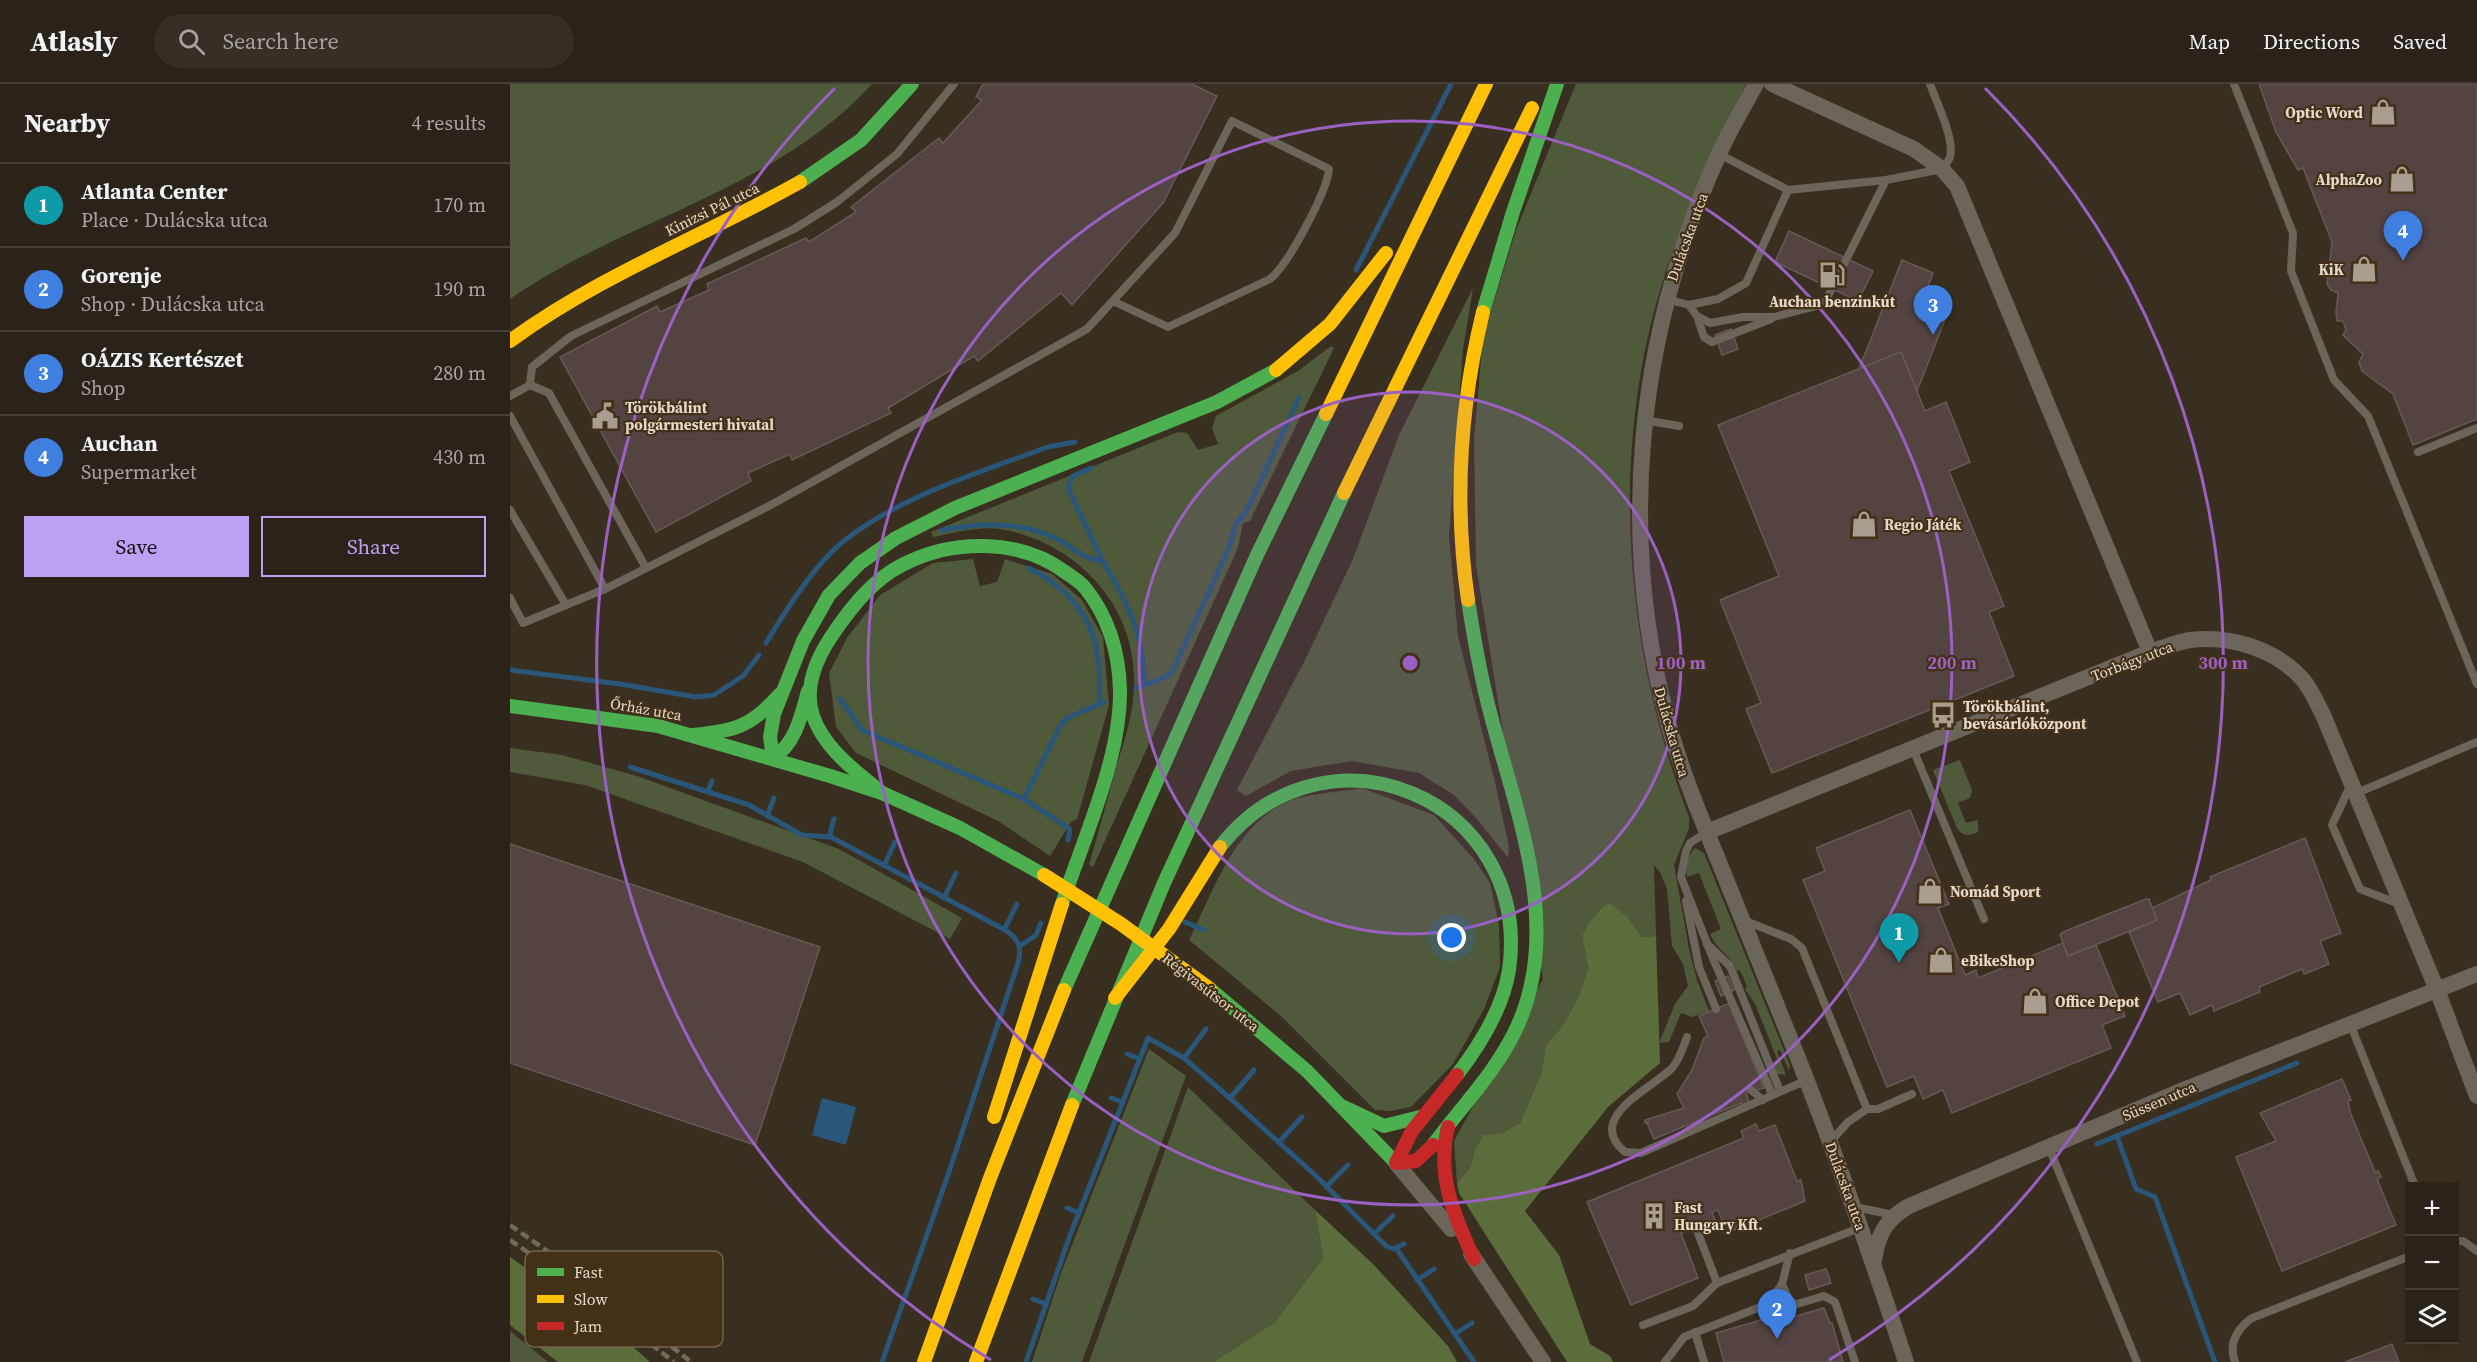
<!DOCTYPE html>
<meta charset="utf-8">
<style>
:root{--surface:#2b2319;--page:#372f26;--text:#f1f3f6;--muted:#a6a4a2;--line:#474038;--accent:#bca0f2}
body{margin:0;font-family:"Source Serif 4",serif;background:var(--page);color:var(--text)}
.controls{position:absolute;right:18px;bottom:18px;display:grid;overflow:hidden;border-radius:0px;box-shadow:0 6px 24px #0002}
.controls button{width:54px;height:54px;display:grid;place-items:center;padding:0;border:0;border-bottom:2px solid var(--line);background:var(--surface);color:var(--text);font:30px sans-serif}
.you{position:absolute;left:942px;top:854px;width:21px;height:21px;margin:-15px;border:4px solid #fff;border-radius:50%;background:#1a73e8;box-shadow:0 0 0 9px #1a73e833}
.badge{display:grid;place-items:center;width:39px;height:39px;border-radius:50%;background:var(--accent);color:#fff;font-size:20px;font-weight:700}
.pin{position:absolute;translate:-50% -50px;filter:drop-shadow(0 2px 3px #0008)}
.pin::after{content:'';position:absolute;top:32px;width:21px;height:18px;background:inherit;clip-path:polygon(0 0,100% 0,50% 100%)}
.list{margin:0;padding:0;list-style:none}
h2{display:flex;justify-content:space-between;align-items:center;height:78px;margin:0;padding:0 24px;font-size:26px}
h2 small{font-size:20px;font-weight:400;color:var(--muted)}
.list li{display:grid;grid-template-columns:39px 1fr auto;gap:18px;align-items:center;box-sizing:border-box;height:84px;padding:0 24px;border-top:2px solid var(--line)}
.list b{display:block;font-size:22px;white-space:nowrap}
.list p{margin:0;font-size:20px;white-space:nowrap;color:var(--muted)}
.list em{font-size:20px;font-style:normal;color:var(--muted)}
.actions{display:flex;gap:12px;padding:18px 24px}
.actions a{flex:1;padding:14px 0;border:2px solid var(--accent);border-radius:0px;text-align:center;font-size:21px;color:var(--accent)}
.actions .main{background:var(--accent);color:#111}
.icon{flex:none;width:33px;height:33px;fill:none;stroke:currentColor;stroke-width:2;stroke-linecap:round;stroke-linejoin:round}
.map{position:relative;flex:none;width:1967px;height:1278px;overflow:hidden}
header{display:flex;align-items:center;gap:36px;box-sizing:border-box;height:84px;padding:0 30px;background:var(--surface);border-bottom:2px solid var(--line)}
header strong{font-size:28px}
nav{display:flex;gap:33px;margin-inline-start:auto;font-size:21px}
.search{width:420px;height:54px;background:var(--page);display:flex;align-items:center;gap:15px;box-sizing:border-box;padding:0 21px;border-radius:33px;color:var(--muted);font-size:22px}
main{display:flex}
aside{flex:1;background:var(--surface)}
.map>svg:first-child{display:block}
.green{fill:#4f5a3b}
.forest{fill:#5b6d3b}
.water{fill:#2a5679}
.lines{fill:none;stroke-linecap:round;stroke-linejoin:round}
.stream{stroke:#2a5679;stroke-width:5}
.building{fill:#534442;stroke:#655a56;stroke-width:1.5}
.lane{stroke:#6b655c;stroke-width:8}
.street{stroke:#6b655c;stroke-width:16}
.fast{stroke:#4caf50;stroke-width:14}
.slow{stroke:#ffc107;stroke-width:14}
.jam{stroke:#c62828;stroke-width:14}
.rail{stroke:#706a60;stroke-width:4.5;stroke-dasharray:9 4.5;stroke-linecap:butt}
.slow-bridge{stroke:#ffc107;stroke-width:14}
.ring{fill:none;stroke:#9a60c2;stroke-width:3}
.labels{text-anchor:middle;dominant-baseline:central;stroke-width:4.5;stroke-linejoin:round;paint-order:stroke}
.poi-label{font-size:15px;font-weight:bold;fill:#e4d9ca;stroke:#433117;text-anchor:start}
.street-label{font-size:15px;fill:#e4d9ca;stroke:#433117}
.key{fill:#433117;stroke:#73634d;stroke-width:1.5}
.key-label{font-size:16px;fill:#e4d9ca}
.centre{fill:#9a60c2;stroke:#433117;stroke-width:3}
.ring-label{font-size:18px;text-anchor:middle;font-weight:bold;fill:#9a60c2;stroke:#433117;stroke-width:4.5;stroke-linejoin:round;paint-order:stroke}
</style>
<header>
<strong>Atlasly</strong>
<div class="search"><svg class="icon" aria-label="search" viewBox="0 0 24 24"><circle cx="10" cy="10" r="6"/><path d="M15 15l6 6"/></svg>Search here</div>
<nav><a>Map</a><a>Directions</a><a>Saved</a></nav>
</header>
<main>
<aside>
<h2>Nearby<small>4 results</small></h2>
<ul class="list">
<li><span class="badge" style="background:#0f9aa8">1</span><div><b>Atlanta Center</b><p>Place · Dulácska utca</p></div><em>170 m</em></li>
<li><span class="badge" style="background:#3f7fe0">2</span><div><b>Gorenje</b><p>Shop · Dulácska utca</p></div><em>190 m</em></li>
<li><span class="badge" style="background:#3f7fe0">3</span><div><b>OÁZIS Kertészet</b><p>Shop</p></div><em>280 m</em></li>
<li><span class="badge" style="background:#3f7fe0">4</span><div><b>Auchan</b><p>Supermarket</p></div><em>430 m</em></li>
</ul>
<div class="actions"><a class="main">Save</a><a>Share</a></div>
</aside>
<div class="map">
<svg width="1967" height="1278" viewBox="0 0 1967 1278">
<rect width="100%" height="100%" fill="#392f21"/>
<g class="green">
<path d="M 0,0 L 362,0 C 265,107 115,135 0,215 Z"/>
<path d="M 1066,0 L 1236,0 C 1206,61 1177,122 1156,187 C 1098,364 1113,561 1179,733 L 1179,744 L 1164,781 L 1179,865 L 1187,896 L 1199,927 L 1182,933 L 1171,929 L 1159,958 L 1149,959 L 1165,920 L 1178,902 L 1173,880 L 1162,862 L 1157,805 L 1150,788 L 1144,781 L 1146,852 L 1132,853 L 1118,834 L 1072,852 L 1078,884 L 1069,912 L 1053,941 L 1036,961 L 1031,990 L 1010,1039 L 992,1049 L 973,1051 L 965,1065 L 960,1084 L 947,1099 L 944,1057 L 1033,895 L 966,481 L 964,356 L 973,253 L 1006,146 Z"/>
<polygon points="963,204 953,265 939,452 948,552 985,698 999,763 998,774 968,736 944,711 909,689 842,677 781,687 736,712 727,706 796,574 843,475 889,351"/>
<path d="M 821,262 L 824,264 L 740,437 L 733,439 L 728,464 L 583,783 L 579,781 C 588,749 597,717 606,684 C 615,654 626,623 624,591 C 622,516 562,457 490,445 C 468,442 444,449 423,453 L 421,448 L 668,348 L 677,349 L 688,366 L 708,360 L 702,344 L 706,332 L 788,287 Z"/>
<polygon points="463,475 470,502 487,498 495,475 542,490 572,516 593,553 599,621 567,735 561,738 540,772 488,737 346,669 326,643 319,589 337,554 370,511 423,479"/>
<polygon points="0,664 52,671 127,692 329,765 452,834 440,855 293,778 75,701 0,688"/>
<path d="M 1450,676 L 1462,706 L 1460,714 L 1448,719 L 1456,739 L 1468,736 L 1468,748 C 1459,752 1453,753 1447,744 L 1423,686 Z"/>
<path d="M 852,704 L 924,731 L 964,775 L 980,799 L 989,841 L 990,883 L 974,925 L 943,980 L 901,1023 L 880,1027 L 865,1026 L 771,932 L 679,856 C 704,806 724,741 779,717 C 798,709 832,708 852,704 Z"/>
<path d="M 1185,764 L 1194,769 L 1280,981 L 1279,987 L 1270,966 L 1267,967 L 1276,991 L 1267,990 L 1264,984 L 1268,977 L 1246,922 L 1235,905 L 1237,902 L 1230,886 L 1227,887 C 1220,870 1207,866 1200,850 L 1211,845 L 1189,789 L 1177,793 C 1175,783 1177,772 1185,764 Z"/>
<polygon points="639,965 676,992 572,1278 522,1278 551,1189"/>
<polygon points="678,1003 805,1126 813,1174 764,1239 703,1278 579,1278"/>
<polygon points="0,1247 38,1278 0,1278"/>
</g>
<g class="forest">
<polygon points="1100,819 1118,834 1132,853 1146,852 1150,979 1098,1023 1015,1127 1049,1171 1080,1260 1100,1272 1103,1278 1057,1278 949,1109 947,1099 960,1084 965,1065 973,1051 992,1049 1010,1039 1031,990 1036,961 1053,941 1069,912 1078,884 1072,852 1079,839 1094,822"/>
<polygon points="805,1126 863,1180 938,1262 947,1278 703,1278 764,1239 813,1174"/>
<polygon points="0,1173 104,1246 140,1278 48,1278 0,1241"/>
</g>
<polygon class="water" points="312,1014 346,1023 336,1061 302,1051"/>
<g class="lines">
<g class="stream">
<polyline points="846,186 941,0"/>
<polyline points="581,384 563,392 558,404 592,476"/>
<path d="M 432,446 C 470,439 511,437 547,455 C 561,462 575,477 592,476 C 616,515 636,555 634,601"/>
<path d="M 519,484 C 578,515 594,556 589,621"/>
<path d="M 256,559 C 274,529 303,483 330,460 C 387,413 470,388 538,363 L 565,358"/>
<polyline points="0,586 110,600 186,613 204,611 233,592 249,571"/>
<polyline points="626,604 656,593 663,586 719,464 726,439 736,428 789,314"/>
<polyline points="330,615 352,646 514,715 560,745 558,756"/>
<path d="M 120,683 L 239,721 L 292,751 L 321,753 L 497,847 C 509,856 512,864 508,879 L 438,1091 L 372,1278"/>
<polyline points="198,707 202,697"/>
<polyline points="514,715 550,642 557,634 594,618"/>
<polyline points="257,732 264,714"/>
<polyline points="319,753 324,735"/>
<polyline points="374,782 385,758"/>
<polyline points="434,814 446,789"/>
<polyline points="675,838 694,846"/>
<polyline points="494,846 507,820"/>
<polyline points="510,862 526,851 531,839"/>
<polyline points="617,970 630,975"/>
<polyline points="674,974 696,945"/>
<polyline points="601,1014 613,1018"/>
<polyline points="720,1014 744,986"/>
<polyline points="1607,1052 1626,1105 1645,1113 1705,1278"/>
<polyline points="769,1058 792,1033"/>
<polyline points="1587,1060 1787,979"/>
<polyline points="816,1103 838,1081"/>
<polyline points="557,1124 569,1129"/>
<polyline points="864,1150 883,1132"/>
<polyline points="886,1164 964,1278"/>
<polyline points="907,1196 924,1185"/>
<polyline points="523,1215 536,1220"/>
<polyline points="945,1250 962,1239"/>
<polyline points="516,1278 559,1154 638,954 674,974 722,1016 805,1091 876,1162 883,1165 894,1160"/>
</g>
</g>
<g class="building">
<polygon points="473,0 682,0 707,12 653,119 562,221 551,209 468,277 464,272 378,324 381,329 282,376 280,370 238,389 241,397 146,448 50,273 147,222 150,228 199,206 197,200 296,154 299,158 346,128 341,123 429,54 433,59 472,16 466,13"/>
<polygon points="1749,0 1967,0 1967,335 1903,361 1883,310 1852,287 1849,278 1853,270 1833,251 1836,246 1833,237 1827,237 1826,228 1828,209 1821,206 1817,200 1822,158 1793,84 1788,86 1766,48"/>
<polygon points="1279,147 1363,187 1348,217 1265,178"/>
<polygon points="1392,176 1423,189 1414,213 1440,223 1407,307 1391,268 1349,285"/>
<polygon points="1221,245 1228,265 1212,271 1205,251"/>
<polygon points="1391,268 1415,327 1436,318 1460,378 1439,387 1494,522 1479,528 1504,592 1262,689 1236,625 1251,619 1210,516 1269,492 1208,341"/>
<polygon points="1400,726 1439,820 1428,824 1455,891 1466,886 1468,894 1553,859 1558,872 1586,861 1615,932 1592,941 1601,964 1442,1029 1433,1006 1413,1015 1404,992 1377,1003 1293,796 1315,787 1306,764"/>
<polygon points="1795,754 1831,849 1810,857 1819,880 1794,890 1792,885 1749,903 1750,908 1704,927 1702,921 1680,931 1670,909 1648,918 1619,848 1647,836 1642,824 1701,796 1700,793"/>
<polygon points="0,760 310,863 245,1061 0,979"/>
<polygon points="1636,815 1639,815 1647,836 1558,872 1550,851 1553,848"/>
<polygon points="1218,892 1224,906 1211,912 1205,897"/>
<polygon points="1217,920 1220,922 1254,1004 1236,1009 1239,1018 1232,1022 1231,1019 1144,1055 1137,1039 1139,1038 1135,1039 1135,1036 1174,1024 1167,1010 1182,986 1194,954 1198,952 1189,932"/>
<polygon points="1832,995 1841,1016 1838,1017 1840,1028 1865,1088 1868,1087 1871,1093 1867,1095 1886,1141 1772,1187 1726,1073 1766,1057 1750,1029"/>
<polygon points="1246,1040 1249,1047 1265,1041 1287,1097 1291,1096 1295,1117 1217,1149 1208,1126 1202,1128 1205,1136 1171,1149 1188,1194 1121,1221 1077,1118 1234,1054 1231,1047"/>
<polygon points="1316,1185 1321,1199 1299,1206 1295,1191"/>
<polygon points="1314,1224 1320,1239 1322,1239 1333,1278 1214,1278 1206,1249 1251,1236 1250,1231 1266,1226 1272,1236"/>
<polygon points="1882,1260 1889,1278 1835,1278"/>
</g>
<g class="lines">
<g class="lane">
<polyline points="1724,0 1783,149 1781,187 1824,296 1858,332 1967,600"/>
<polyline points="1209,70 1278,106"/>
<path d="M 1156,215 L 1179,221 L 1208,215 L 1236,199 L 1278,106 L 1376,96 L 1432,85 C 1434,82 1439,77 1440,73 C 1445,55 1426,17 1420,0"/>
<polyline points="1179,221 1187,232 1200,239 1233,233 1264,233 1314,220 1376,96"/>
<polyline points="1187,232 1194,253 1202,258 1261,235"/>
<polyline points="20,301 22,283 61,252 284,145 327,118 387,70 444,0"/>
<polyline points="0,312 20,301 39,309 136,484"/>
<path d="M 0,332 L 95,505 L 259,422 L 577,245 L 665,149 L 722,37 L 819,85 C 817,108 778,181 760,195 L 658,243 L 603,217"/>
<polyline points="1134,336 1169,342"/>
<polyline points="1908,368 1967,344"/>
<polyline points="0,426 56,521 95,505"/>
<polyline points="0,514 13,539 56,521"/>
<polyline points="1403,665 1474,835"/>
<polyline points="1841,700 1822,741 1850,805 1892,821"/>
<polyline points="1847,709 1967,658"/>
<polyline points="1197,748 1180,759 1176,767 1171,793 1204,877 1262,1010"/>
<polyline points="1176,817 1189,883 1206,925"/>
<polyline points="1233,836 1281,855 1292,864 1357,1025 1338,1038 1320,1058"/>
<polyline points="1197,860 1220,882 1270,1007"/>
<polyline points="1841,942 1905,1102"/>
<path d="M 1177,953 C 1173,963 1170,974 1163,983 C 1145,1003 1073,1033 1115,1068 L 1131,1069 L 1297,996"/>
<polyline points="1241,1006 1253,1016"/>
<polyline points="1357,1025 1368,1025 1402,1010"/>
<polyline points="1539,1064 1627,1278"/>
<polyline points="1345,1123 1384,1131"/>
<polyline points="1188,1149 1207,1199"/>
<polyline points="1944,1157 1953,1157 1967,1167"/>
<polyline points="1272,1200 1280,1218 1287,1220 1314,1212 1325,1218 1345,1278"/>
<polyline points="1133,1241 1183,1222 1207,1199 1352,1143"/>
<polyline points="1185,1248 1194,1278"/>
<polyline points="1155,1278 1174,1253 1258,1220 1272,1200 1280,1169"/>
<path d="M 1725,1278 C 1718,1259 1727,1245 1742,1234 L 1900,1172"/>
</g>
<g class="street">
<path d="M 1246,0 C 1233,24 1219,47 1208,72 C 1127,252 1106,454 1160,645 C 1173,691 1191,734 1209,778 C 1233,837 1256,895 1280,954 C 1323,1060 1360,1169 1396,1278"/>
<polyline points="1262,0 1404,65 1432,85 1447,102 1640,568"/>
<path d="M 1197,748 L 1640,568 C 1653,564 1667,558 1680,556 C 1720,551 1767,565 1794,597 C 1802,607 1808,621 1814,633 L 1927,906 L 1967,1012"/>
<polyline points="886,1079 941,1145"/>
<polyline points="961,1170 1033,1278"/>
<path d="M 1364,1176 C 1368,1150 1376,1135 1399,1122 L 1666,1009 L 1967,890"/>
</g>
<g class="fast">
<polyline points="290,98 351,56 402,0"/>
<polyline points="973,228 1003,128 1047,0"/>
<path d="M 298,607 C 291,632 286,659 263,674 L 260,653 L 264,630 L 293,557 L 319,511 L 350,479 L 386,454 L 445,424 L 707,318 L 766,286"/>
<polyline points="0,622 148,642 320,692 372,709 450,744 534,791"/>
<path d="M 183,651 C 224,647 241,643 269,611"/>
<path d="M 372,709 C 346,687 315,666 303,632 C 293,602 308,571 325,547 C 343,521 363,496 392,481 C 442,455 509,454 555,488 C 562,493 571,498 576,505 C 599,534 609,570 610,606 C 611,675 573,755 552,820"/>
<path d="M 710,763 C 816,627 1023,716 999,886 C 993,925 970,961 947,991"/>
<polyline points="700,905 797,987 886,1079"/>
<polyline points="554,906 747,471 816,330"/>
<polyline points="562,1021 654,799 834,409"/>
<polyline points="834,1023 874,1042 914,1032"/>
<path d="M 923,1061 C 951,1023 987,987 1007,943 C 1053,843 1007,731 981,632 C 971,594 964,555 958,516"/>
</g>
<g class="slow">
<path d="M 0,257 C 92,190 192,153 290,98"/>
<polyline points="766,286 820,240 876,169"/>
<polyline points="816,330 976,0"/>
<polyline points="834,409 1022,24"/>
<path d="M 958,516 C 944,420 950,322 973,228"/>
<polyline points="605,914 659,845 710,763"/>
<polyline points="484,1033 552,820"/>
<polyline points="414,1278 480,1094 554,906"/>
<polyline points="466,1278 562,1021"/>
</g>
<g class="jam">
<path d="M 938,1043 C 926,1092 944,1131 964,1175"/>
<polyline points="923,1061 906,1077 886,1079 902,1047 947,991"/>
</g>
<g class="rail">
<polyline points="0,1141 74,1193 181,1278"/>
<polyline points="0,1156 61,1198 164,1278"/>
</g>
<polyline class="slow-bridge" points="534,791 611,840 700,905"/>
</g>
<circle cx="900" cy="579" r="271" fill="#9a60c2" fill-opacity=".12"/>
<g class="ring">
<circle cx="900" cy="579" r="271"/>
<circle cx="900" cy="579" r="542"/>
<path d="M481 1276A813 813 0 0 1 325 4M1475 4A813 813 0 0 1 1319 1276"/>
</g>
<defs>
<g id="shop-bare" transform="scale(2.07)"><path d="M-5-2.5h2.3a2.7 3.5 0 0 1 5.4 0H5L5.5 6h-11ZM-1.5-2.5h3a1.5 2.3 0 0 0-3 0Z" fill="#a89e8f" stroke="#433117" stroke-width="2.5" paint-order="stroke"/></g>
<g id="fuel-bare" transform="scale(2.07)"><path d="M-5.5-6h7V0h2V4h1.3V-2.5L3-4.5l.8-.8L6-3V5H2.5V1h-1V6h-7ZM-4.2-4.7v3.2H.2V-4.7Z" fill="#a89e8f" stroke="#433117" stroke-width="2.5" paint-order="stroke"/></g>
<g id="civic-bare" transform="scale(2.07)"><path d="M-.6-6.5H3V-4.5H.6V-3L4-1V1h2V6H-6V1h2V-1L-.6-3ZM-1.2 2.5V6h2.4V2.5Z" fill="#a89e8f" stroke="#433117" stroke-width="2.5" paint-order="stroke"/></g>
<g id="bus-bare" transform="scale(2.07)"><path d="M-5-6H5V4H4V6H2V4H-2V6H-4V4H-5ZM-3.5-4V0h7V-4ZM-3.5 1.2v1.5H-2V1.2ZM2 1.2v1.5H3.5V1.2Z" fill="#a89e8f" stroke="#433117" stroke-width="2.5" paint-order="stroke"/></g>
<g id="building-bare" transform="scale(2.07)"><path d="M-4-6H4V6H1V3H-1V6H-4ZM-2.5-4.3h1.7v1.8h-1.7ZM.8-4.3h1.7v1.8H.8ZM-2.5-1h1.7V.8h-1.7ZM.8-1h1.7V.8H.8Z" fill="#a89e8f" stroke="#433117" stroke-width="2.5" paint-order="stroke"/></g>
</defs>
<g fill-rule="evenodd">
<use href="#shop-bare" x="1873" y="28"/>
<use href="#shop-bare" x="1892" y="95"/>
<use href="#shop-bare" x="1854" y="185"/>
<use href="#fuel-bare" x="1322" y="191"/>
<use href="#civic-bare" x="95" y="332"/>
<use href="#shop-bare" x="1354" y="440"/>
<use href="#bus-bare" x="1433" y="631"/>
<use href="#shop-bare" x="1420" y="807"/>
<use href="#shop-bare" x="1431" y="876"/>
<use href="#shop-bare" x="1525" y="917"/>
<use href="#building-bare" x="1144" y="1132"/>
</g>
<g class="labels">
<g class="poi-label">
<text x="1853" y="28" text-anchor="end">Optic Word</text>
<text x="1872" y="95" text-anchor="end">AlphaZoo</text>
<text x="1834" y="185" text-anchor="end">KiK</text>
<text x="1322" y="217" text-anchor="middle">Auchan benzinkút</text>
<text x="115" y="323">Törökbálint<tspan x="115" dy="17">polgármesteri hivatal</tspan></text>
<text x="1374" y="440">Regio Játék</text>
<text x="1453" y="622">Törökbálint,<tspan x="1453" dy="17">bevásárlóközpont</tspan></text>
<text x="1440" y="807">Nomád Sport</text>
<text x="1451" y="876">eBikeShop</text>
<text x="1545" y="917">Office Depot</text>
<text x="1164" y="1123">Fast<tspan x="1164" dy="17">Hungary Kft.</tspan></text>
</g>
<g class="street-label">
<text transform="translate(202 125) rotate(-26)">Kinizsi Pál utca</text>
<text transform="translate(1177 153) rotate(-70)">Dulácska utca</text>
<text transform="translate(1622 577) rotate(-21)">Torbágy utca</text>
<text transform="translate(136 625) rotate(10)">Őrház utca</text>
<text transform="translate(1162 648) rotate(74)">Dulácska utca</text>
<text transform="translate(701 908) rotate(38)">Régivasútsor utca</text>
<text transform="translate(1649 1017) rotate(-23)">Süssen utca</text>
<text transform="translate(1336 1102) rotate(70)">Dulácska utca</text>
</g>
</g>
<rect x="15" y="1167" width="198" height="96" rx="9" class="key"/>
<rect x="27" y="1184" width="27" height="8" fill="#4caf50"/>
<rect x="27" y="1211" width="27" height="8" fill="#ffc107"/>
<rect x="27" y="1238" width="27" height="8" fill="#c62828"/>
<g class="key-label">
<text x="64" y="1194">Fast</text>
<text x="64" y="1221">Slow</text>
<text x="64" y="1248">Jam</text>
</g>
<circle cx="900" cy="579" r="9" class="centre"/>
<g class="ring-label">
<text x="1171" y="585">100 m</text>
<text x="1442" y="585">200 m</text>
<text x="1713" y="585">300 m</text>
</g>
</svg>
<div class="controls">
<button>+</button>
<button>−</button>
<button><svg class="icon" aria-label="layers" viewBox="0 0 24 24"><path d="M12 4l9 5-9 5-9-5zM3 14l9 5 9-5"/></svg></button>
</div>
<div class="you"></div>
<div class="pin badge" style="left:1389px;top:879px;background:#0f9aa8">1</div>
<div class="pin badge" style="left:1267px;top:1255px;background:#3f7fe0">2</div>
<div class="pin badge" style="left:1423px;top:251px;background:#3f7fe0">3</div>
<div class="pin badge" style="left:1893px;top:177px;background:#3f7fe0">4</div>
</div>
</main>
